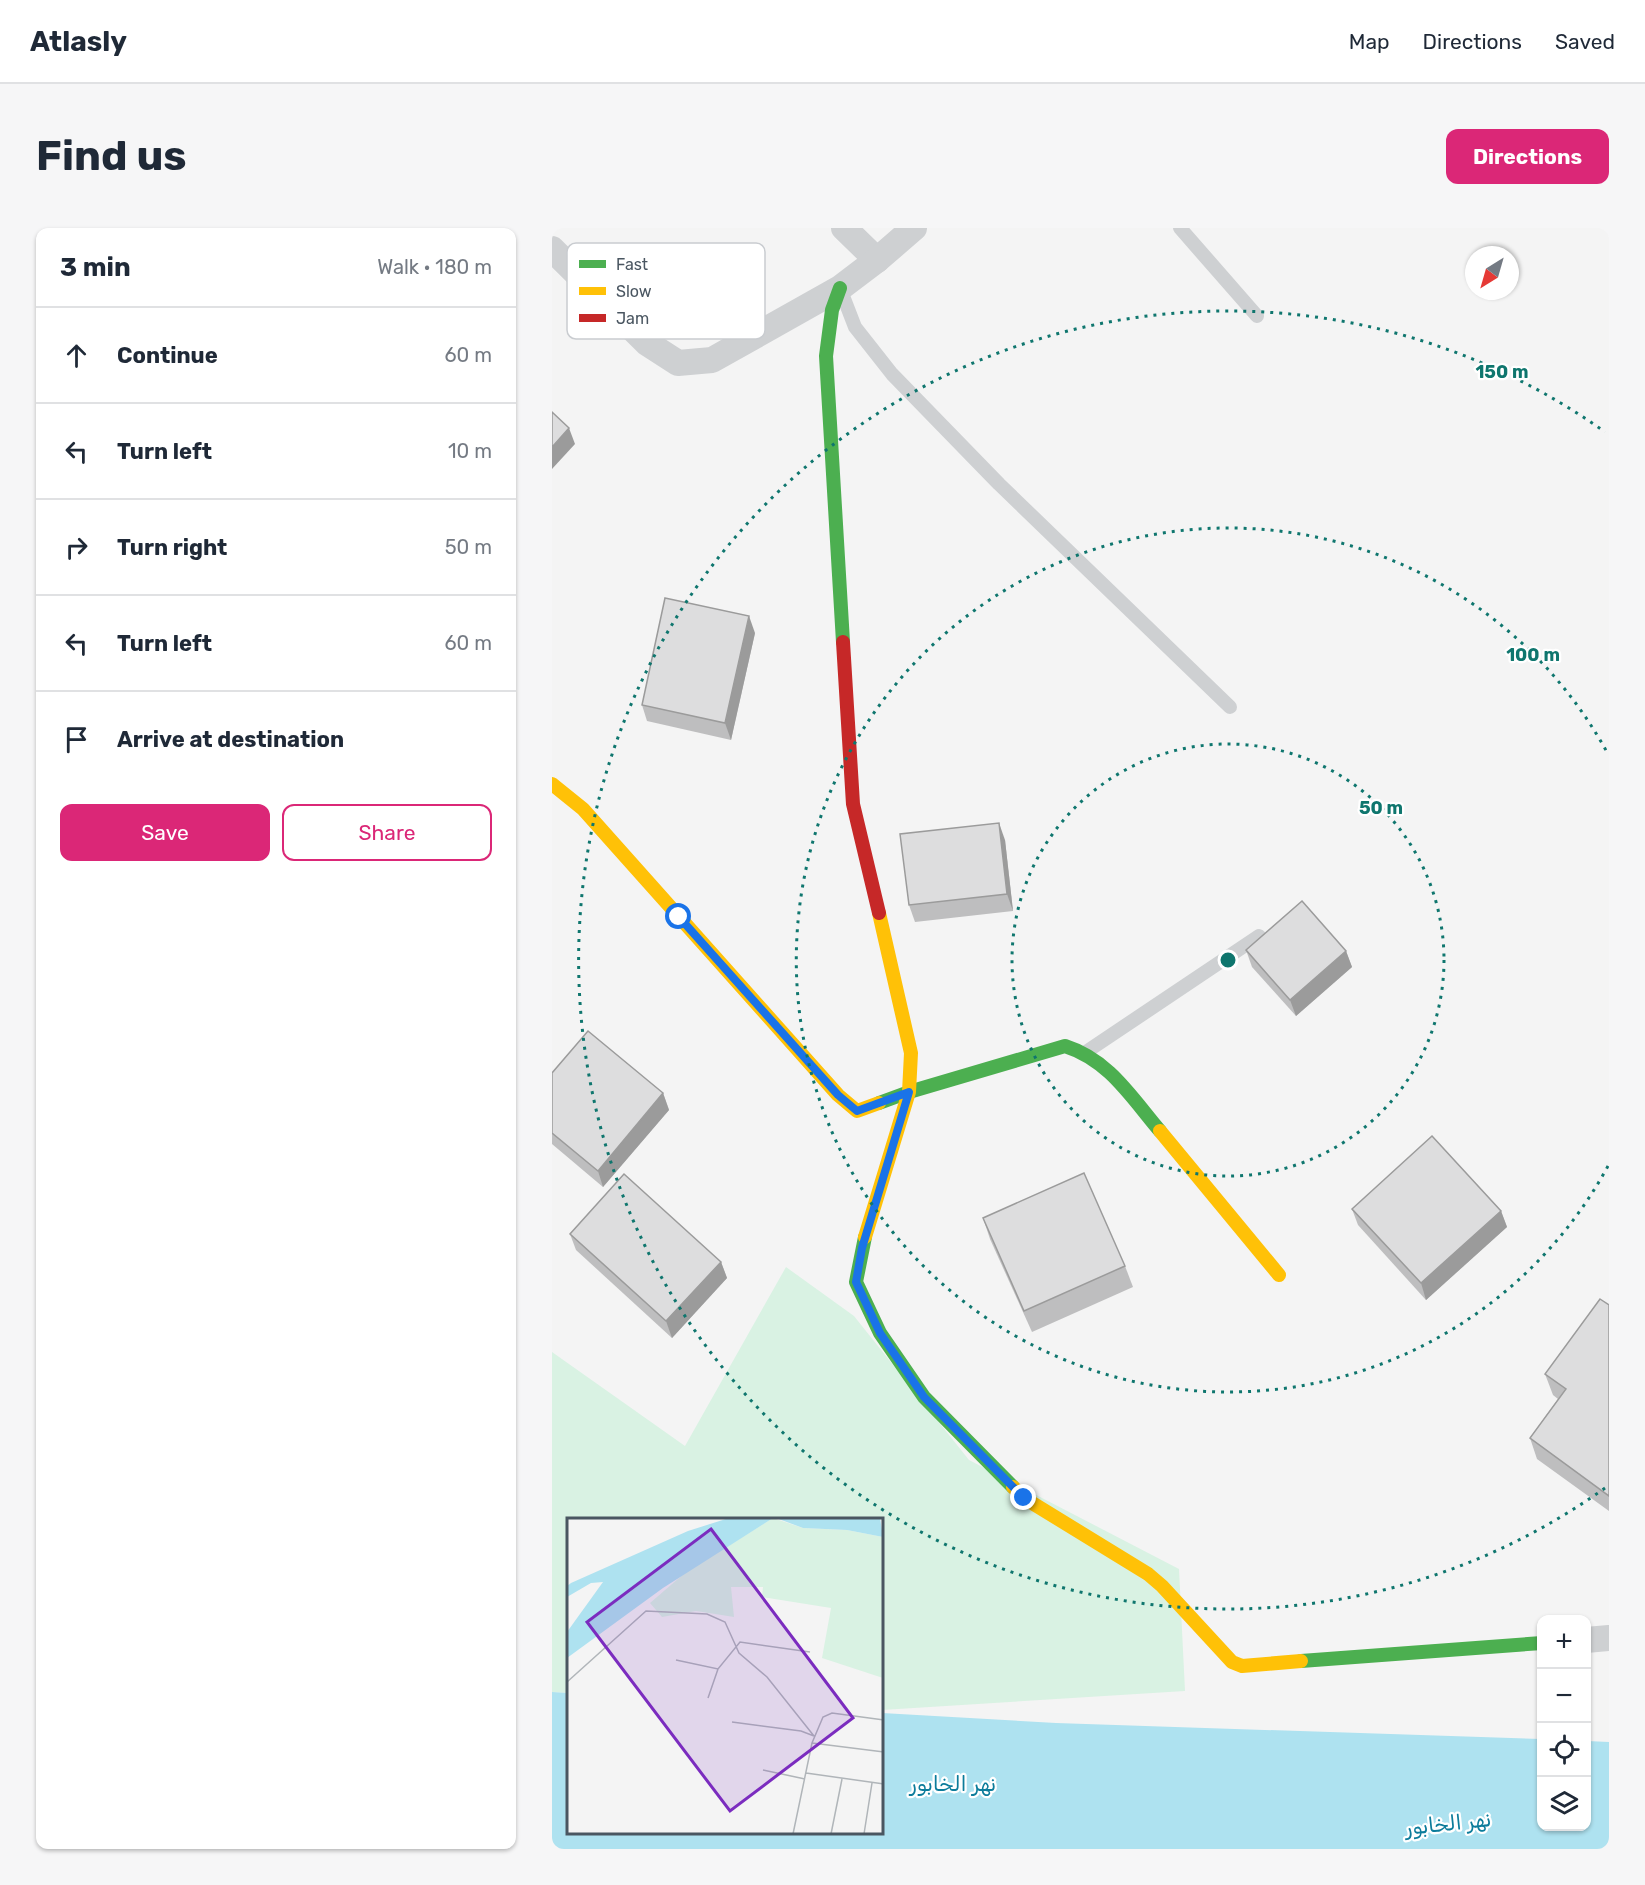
<!DOCTYPE html>
<meta charset="utf-8">
<style>
:root{--surface:#fff;--page:#f6f6f7;--text:#1f2937;--muted:#747a83;--line:#e0e1e3;--accent:#db2777}
body{margin:0;font-family:Rubik,"Noto Naskh Arabic",sans-serif;background:var(--page);color:var(--text)}
.controls{position:absolute;right:18px;bottom:18px;display:grid;overflow:hidden;border-radius:12px;box-shadow:0 2px 4px #0004}
.controls button{width:54px;height:54px;display:grid;place-items:center;padding:0;border:0;border-bottom:2px solid var(--line);background:var(--surface);color:var(--text);font:30px sans-serif}
.compass{position:absolute;left:913px;top:18px;width:54px;height:54px;border-radius:50%;background:var(--surface);box-shadow:0 2px 4px #0004;rotate:217deg}
.stop{position:absolute;width:18px;height:18px;margin:-14px;border:4px solid #1a73e8;border-radius:50%;background:#fff}
.stop.end{background:#1a73e8;border-color:#fff;box-shadow:0 2px 6px #0008}
.list{margin:0;padding:0;list-style:none}
h2{display:flex;justify-content:space-between;align-items:center;height:78px;margin:0;padding:0 24px;font-size:26px}
h2 small{font-size:20px;font-weight:400;color:var(--muted)}
.list li{display:grid;grid-template-columns:39px 1fr auto;gap:18px;align-items:center;box-sizing:border-box;height:96px;padding:0 24px;border-top:2px solid var(--line)}
.list b{display:block;font-size:22px;white-space:nowrap}
.list em{font-size:20px;font-style:normal;color:var(--muted)}
.actions{display:flex;gap:12px;padding:18px 24px}
.actions a{flex:1;padding:14px 0;border:2px solid var(--accent);border-radius:12px;text-align:center;font-size:21px;color:var(--accent)}
.actions .main{background:var(--accent);color:#fff}
.icon{flex:none;width:33px;height:33px;fill:none;stroke:currentColor;stroke-width:2;stroke-linecap:round;stroke-linejoin:round}
.map{position:relative;flex:none;width:1057px;height:1621px;overflow:hidden;border-radius:12px}
header{display:flex;align-items:center;gap:36px;box-sizing:border-box;height:84px;padding:0 30px;background:var(--surface);border-bottom:2px solid var(--line)}
header strong{font-size:28px}
nav{display:flex;gap:33px;margin-inline-start:auto;font-size:21px}
.intro{display:flex;align-items:center;justify-content:space-between;box-sizing:border-box;height:144px;padding:0 36px}
h1{margin:0;font-size:42px}
.button{padding:15px 27px;border-radius:12px;background:var(--accent);color:#fff;font-size:21px;font-weight:700}
main{display:flex;gap:36px;padding:0 36px}
aside{flex:1;background:var(--surface);border-radius:12px;box-shadow:0 2px 4px #0004}
.map>svg:first-child{display:block}
.green{fill:#d9f2e3}
.water{fill:#aee2f0}
.lines{fill:none;stroke-linecap:round;stroke-linejoin:round}
.lane{stroke:#ced0d2;stroke-width:14}
.street{stroke:#ced0d2;stroke-width:26}
.fast{stroke:#4caf50;stroke-width:14}
.slow{stroke:#ffc107;stroke-width:14}
.jam{stroke:#c62828;stroke-width:14}
.wall{fill:#bebebf}
.shaded-wall{fill:#9b9b9b}
.building{fill:#ddddde;stroke:#9b9b9b;stroke-width:1.5}
.route{stroke:#1a73e8;stroke-width:8}
.ring{fill:none;stroke:#0f766e;stroke-width:3;stroke-dasharray:3 6}
.labels{text-anchor:middle;dominant-baseline:central;stroke-width:4.5;stroke-linejoin:round;paint-order:stroke}
.water-label{font-size:21px;font-style:italic;fill:#0c7c9b;stroke:#fff}
.inset-road{fill:none;stroke:#b0b5b9;stroke-width:1.5}
.view{fill:#7b2cbf;fill-opacity:0.15;stroke:#7b2cbf;stroke-width:3}
.inset-edge{fill:none;stroke:#4a5661;stroke-width:3}
.key{fill:#fff;stroke:#c9ccd0;stroke-width:1.5}
.key-label{font-size:16px;fill:#4a5661}
.centre{fill:#0f766e;stroke:#fff;stroke-width:3}
.ring-label{font-size:18px;text-anchor:middle;font-weight:bold;fill:#0f766e;stroke:#fff;stroke-width:4.5;stroke-linejoin:round;paint-order:stroke}
</style>
<header>
<strong>Atlasly</strong>
<nav><a>Map</a><a>Directions</a><a>Saved</a></nav>
</header>
<div class="intro"><h1>Find us</h1><a class="button">Directions</a></div>
<main>
<aside>
<h2>3 min<small>Walk · 180 m</small></h2>
<ul class="list">
<li><svg class="icon" aria-label="ahead" viewBox="0 0 24 24"><path d="M12 20V5M6 11l6-6 6 6"/></svg><div><b>Continue</b></div><em>60 m</em></li>
<li><svg class="icon" aria-label="left" viewBox="0 0 24 24"><path d="M17 20v-9H6M10 6l-5 5 5 5"/></svg><div><b>Turn left</b></div><em>10 m</em></li>
<li><svg class="icon" aria-label="right" viewBox="0 0 24 24"><path d="M7 20v-9h11M14 6l5 5-5 5"/></svg><div><b>Turn right</b></div><em>50 m</em></li>
<li><svg class="icon" aria-label="left" viewBox="0 0 24 24"><path d="M17 20v-9H6M10 6l-5 5 5 5"/></svg><div><b>Turn left</b></div><em>60 m</em></li>
<li><svg class="icon" aria-label="arrive" viewBox="0 0 24 24"><path d="M6 21V4h12l-3 4 3 4H6"/></svg><div><b>Arrive at destination</b></div></li>
</ul>
<div class="actions"><a class="main">Save</a><a>Share</a></div>
</aside>
<div class="map">
<svg width="1057" height="1621" viewBox="0 0 1057 1621">
<rect width="100%" height="100%" fill="#f4f4f4"/>
<polygon class="green" points="234,1039 302,1088 417,1232 627,1341 633,1463 330,1482 330,1291 16,1291 16,1465 0,1464 0,1124 133,1218"/>
<polygon class="water" points="0,1464 16,1465 16,1604 330,1604 330,1485 504,1495 989,1511 990,1598 1034,1598 1035,1513 1057,1514 1057,1621 0,1621"/>
<g class="lines">
<g class="lane">
<polyline points="628,0 705,88"/>
<polyline points="291,68 303,99 340,146 447,256 678,479"/>
<polyline points="534,824 707,708"/>
</g>
<g class="street">
<polyline points="292,0 325,32"/>
<polyline points="0,21 95,115 126,135 160,132 288,60 325,32 362,0"/>
<polyline points="1034,1412 1057,1410"/>
</g>
<g class="fast">
<polyline points="288,60 280,82 274,128 291,414"/>
<path d="M 327,875 L 357,864 L 513,818 C 557,832 579,869 608,903"/>
<polyline points="313,1009 304,1054 328,1105 372,1169 461,1259"/>
<polyline points="749,1433 990,1415"/>
</g>
<g class="slow">
<polyline points="0,556 31,581 286,867 305,883 327,875"/>
<polyline points="608,903 727,1047"/>
<polyline points="313,1009 357,864 359,825 327,685"/>
<polyline points="461,1259 472,1270 596,1346 610,1358 680,1434 690,1438 749,1433"/>
</g>
<polyline class="jam" points="291,414 301,576 327,685"/>
</g>
<g class="wall">
<polygon points="203,405 179,512 95,493 90,477"/>
<polygon points="453,612 461,683 363,694 357,677"/>
<polygon points="694,722 794,723 800,739 744,788 700,739"/>
<polygon points="0,845 111,865 117,882 51,959 0,916"/>
<polygon points="800,981 949,983 955,999 874,1072 806,997"/>
<polygon points="431,990 573,1038 581,1059 480,1104 438,1011"/>
<polygon points="18,1006 169,1034 175,1050 120,1110 24,1022"/>
<polygon points="1057,1077 1057,1283 985,1231 978,1210 1006,1171 1001,1167 993,1146"/>
</g>
<g class="shaded-wall">
<polygon points="17,200 23,216 0,241 0,219"/>
<polygon points="197,388 203,405 179,512 173,495"/>
<polygon points="447,595 453,612 461,683 455,666"/>
<polygon points="794,723 800,739 744,788 738,772"/>
<polygon points="111,865 117,882 51,959 46,943"/>
<polygon points="949,983 955,999 874,1072 869,1055"/>
<polygon points="169,1034 175,1050 120,1110 114,1093"/>
</g>
<g class="building">
<polygon points="0,184 17,200 0,219"/>
<polygon points="113,370 197,388 173,495 90,477"/>
<polygon points="447,595 455,666 357,677 348,606"/>
<polygon points="750,673 794,723 738,772 694,722"/>
<polygon points="36,803 111,865 46,943 0,905 0,845"/>
<polygon points="880,908 949,983 869,1055 800,981"/>
<polygon points="532,945 573,1038 472,1083 431,990"/>
<polygon points="72,946 169,1034 114,1093 18,1006"/>
<polygon points="1048,1071 1057,1077 1057,1268 978,1210 1014,1161 993,1146"/>
</g>
<g class="lines">
<polyline class="route" points="127,689 286,867 305,883 357,864 310,1020 304,1054 328,1105 372,1169 472,1270"/>
</g>
<g class="ring">
<circle cx="676" cy="732" r="216"/>
<path d="M1056 938A432 432 0 1 1 1056 526"/>
<path d="M1053 1260A649 649 0 1 1 1053 204"/>
</g>
<g class="labels">
<g class="water-label">
<text x="401" y="1555">نهر الخابور</text>
<text transform="translate(896 1595) rotate(-6)">نهر الخابور</text>
</g>
</g>
<g transform="translate(15 1290)">
<rect width="316" height="316" fill="#f4f4f4"/>
<path d="M 206,0 L 236,10 L 280,12 L 316,19 L 316,160 L 255,140 L 264,90 L 195,79 L 196,69 L 164,69 L 167,99 L 129,93 L 95,99 L 83,85 L 119,54 Z" fill="#d9f2e3"/>
<path d="M 206,0 L 96,70 L 0,140 L 0,114 L 36,64 L 24,65 L 0,79 L 0,68 L 4,65 L 121,13 L 162,0 ZM 209,0 L 313,0 L 316,19 L 280,12 L 236,10 Z" fill="#aee2f0"/>
<path class="inset-road" d="M 109,142 L 151,151 L 173,124 L 243,134M 0,164 L 79,93 L 140,96 L 158,104 L 172,135 L 200,159 L 247,218M 141,180 L 151,151M 165,204 L 234,213 L 247,218M 245,225 L 317,234M 196,252 L 238,261M 239,255 L 317,266M 226,316 L 245,225 L 256,199 L 265,195 L 317,202M 264,316 L 275,261M 297,316 L 305,265"/>
<path class="view" d="M 144,11 L 286,200 L 163,293 L 20,104 Z"/>
<rect width="316" height="316" class="inset-edge"/>
</g>
<rect x="15" y="15" width="198" height="96" rx="9" class="key"/>
<rect x="27" y="32" width="27" height="8" fill="#4caf50"/>
<rect x="27" y="59" width="27" height="8" fill="#ffc107"/>
<rect x="27" y="86" width="27" height="8" fill="#c62828"/>
<g class="key-label">
<text x="64" y="42">Fast</text>
<text x="64" y="69">Slow</text>
<text x="64" y="96">Jam</text>
</g>
<circle cx="676" cy="732" r="9" class="centre"/>
<g class="ring-label">
<text x="950" y="150">150 m</text>
<text x="981" y="433">100 m</text>
<text x="829" y="586">50 m</text>
</g>
</svg>
<div class="controls">
<button>+</button>
<button>−</button>
<button><svg class="icon" aria-label="locate" viewBox="0 0 24 24"><circle cx="12" cy="12" r="6"/><path d="M12 2v4M12 18v4M2 12h4M18 12h4"/></svg></button>
<button><svg class="icon" aria-label="layers" viewBox="0 0 24 24"><path d="M12 4l9 5-9 5-9-5zM3 14l9 5 9-5"/></svg></button>
</div>
<svg class="compass" viewBox="-18 -18 36 36"><path d="M0-13l5 13h-10z" fill="#e53935"/><path d="M0 13l5-13h-10z" fill="#747a83"/></svg>
<div class="stop" style="left:127px;top:689px"></div>
<div class="stop end" style="left:472px;top:1270px"></div>
</div>
</main>
